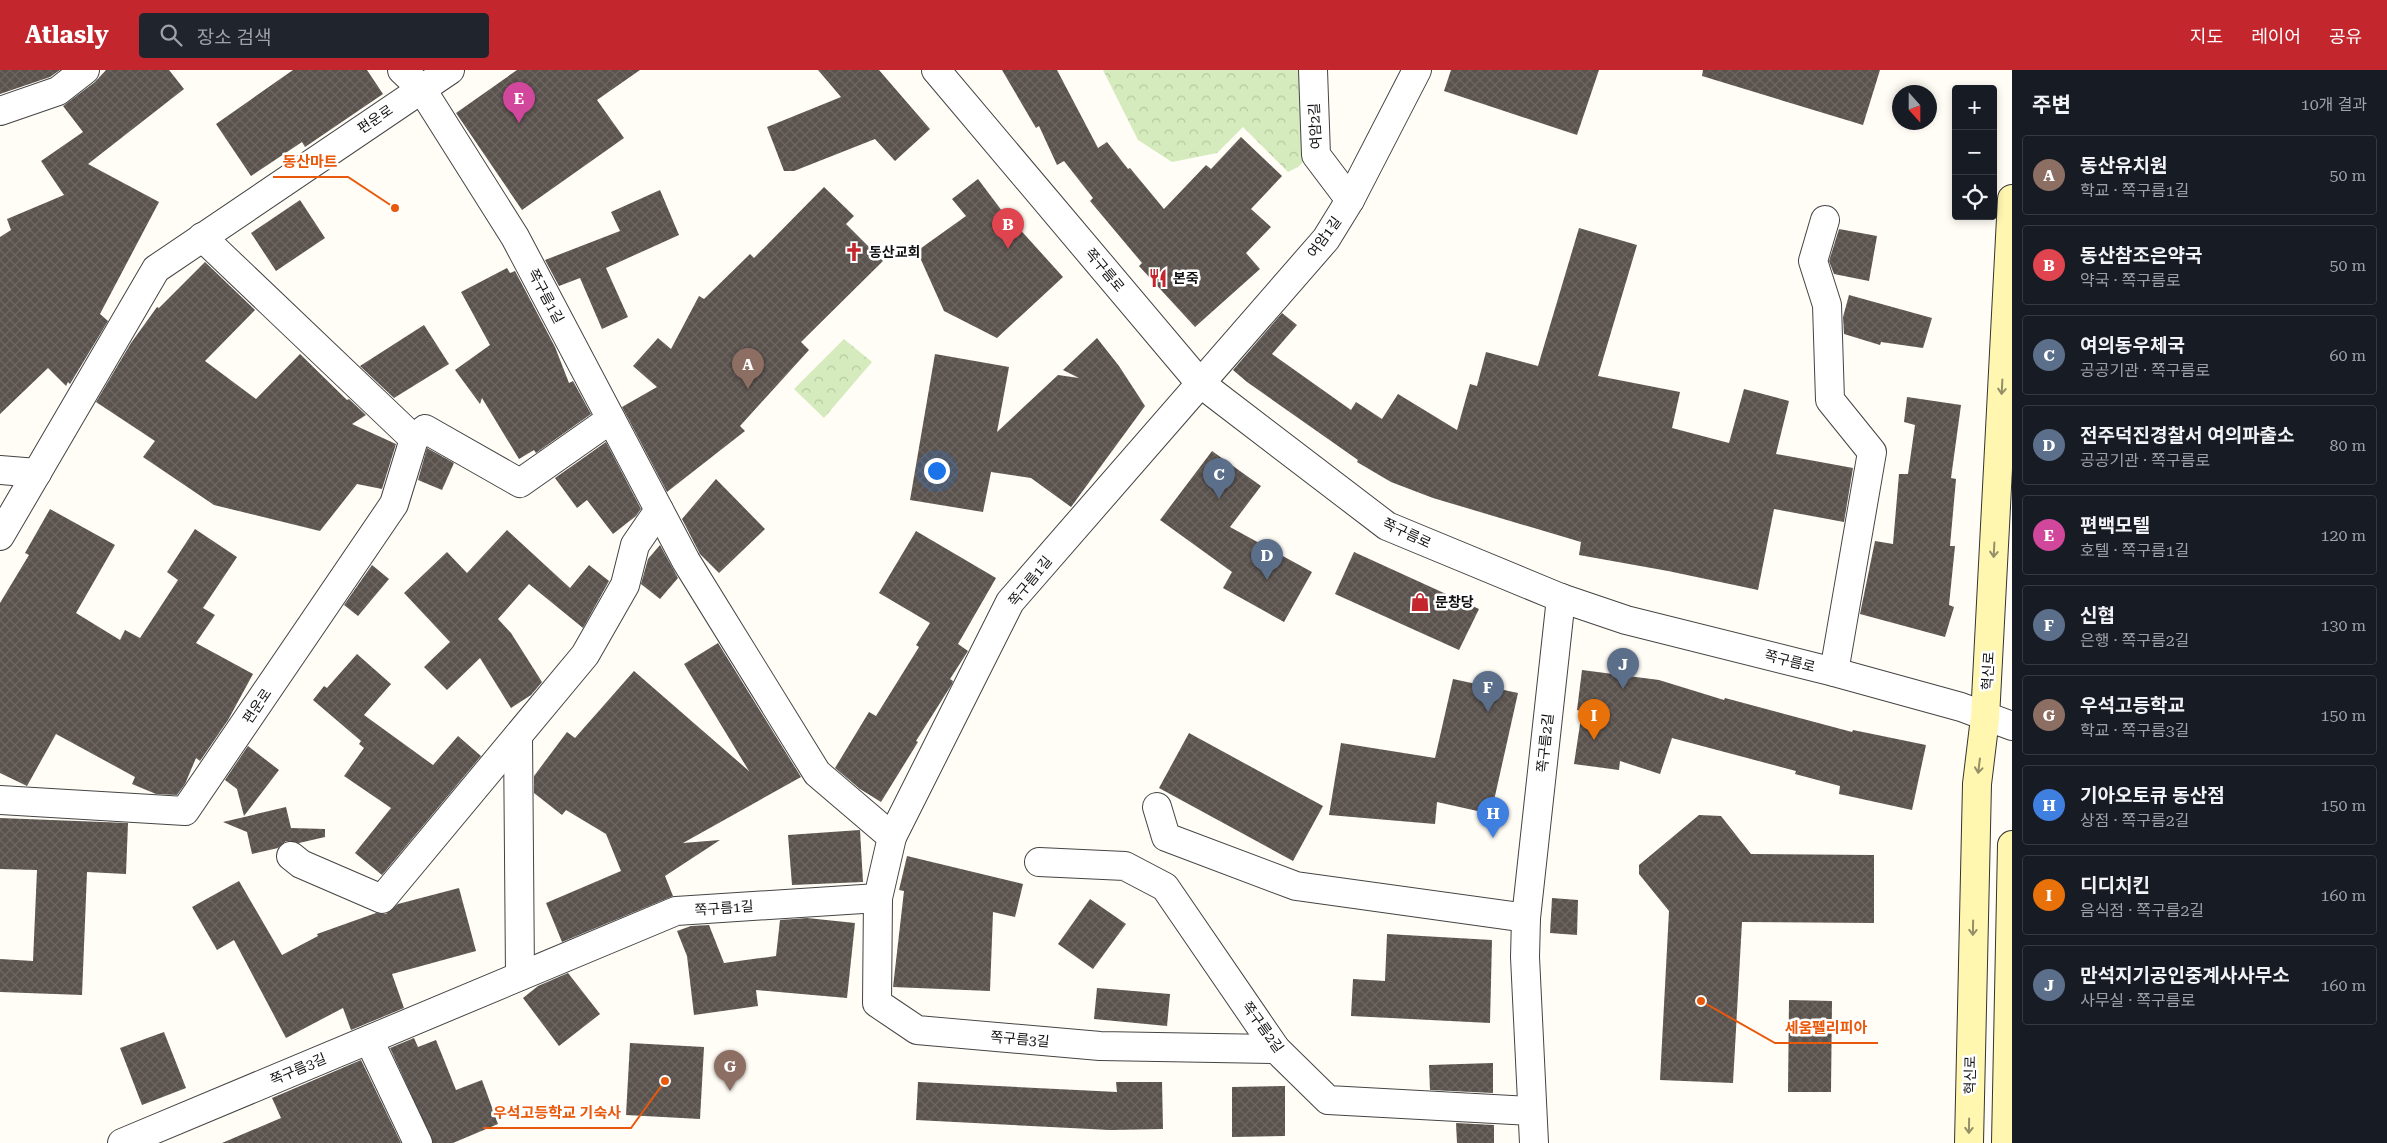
<!DOCTYPE html>
<html lang="ko">
<meta charset="utf-8">
<style>
:root{--surface:#171b24;--page:#20242c;--text:#f1f3f6;--muted:#9ea1a6;--line:#363941;--accent:#c4262e}
body{margin:0;font-family:"Roboto Serif","Noto Sans KR",serif;background:var(--page);color:var(--text)}
.controls{position:absolute;right:15px;top:15px;display:grid;overflow:hidden;border-radius:5px;box-shadow:0 2px 8px #0003}
.controls button{width:45px;height:45px;display:grid;place-items:center;padding:0;border:0;border-bottom:1px solid var(--line);background:var(--surface);color:var(--text);font:25px sans-serif}
.compass{position:absolute;left:1892px;top:15px;width:45px;height:45px;border-radius:50%;background:var(--surface);box-shadow:0 2px 8px #0003;rotate:159deg}
.you{position:absolute;left:936px;top:400px;width:18px;height:18px;margin:-12px;border:4px solid #fff;border-radius:50%;background:#1a73e8;box-shadow:0 0 0 8px #1a73e833}
.badge{display:grid;place-items:center;width:32px;height:32px;border-radius:50%;background:var(--accent);color:#fff;font-size:16px;font-weight:700}
.pin{position:absolute;translate:-50% -41px;filter:drop-shadow(0 1px 2px #0008)}
.pin::after{content:'';position:absolute;top:26px;width:18px;height:15px;background:inherit;clip-path:polygon(0 0,100% 0,50% 100%)}
.list{margin:0;padding:0;list-style:none}
h2{display:flex;justify-content:space-between;align-items:center;height:65px;margin:0;padding:0 20px;font-size:21px}
h2 small{font-size:16px;font-weight:400;color:var(--muted)}
.list li{display:grid;grid-template-columns:32px 1fr auto;gap:15px;align-items:center;box-sizing:border-box;height:80px;margin:0 10px 10px;padding:0 10px;border:1px solid var(--line);border-radius:5px}
.list b{display:block;font-size:19px;white-space:nowrap}
.list p{margin:0;font-size:16px;white-space:nowrap;color:var(--muted)}
.list em{font-size:16px;font-style:normal;color:var(--muted)}
.icon{flex:none;width:28px;height:28px;fill:none;stroke:currentColor;stroke-width:2;stroke-linecap:round;stroke-linejoin:round}
.map{position:relative;flex:none;width:2012px;height:1073px;overflow:hidden}
header{display:flex;align-items:center;gap:30px;box-sizing:border-box;height:70px;padding:0 25px;background:var(--accent);color:#fff}
header strong{font-size:24px}
nav{display:flex;gap:28px;margin-inline-start:auto;font-size:18px}
.search{width:350px;height:45px;background:var(--page);display:flex;align-items:center;gap:12px;box-sizing:border-box;padding:0 18px;border-radius:5px;color:var(--muted);font-size:19px}
main{display:flex}
aside{flex:1;background:var(--surface)}
.map>svg:first-child{display:block}
.park{fill:url(#park-crowns)}
.building{fill:url(#building-cross-hatch)}
.lines{fill:none;stroke-linecap:round;stroke-linejoin:round}
.street-casing{stroke:#444;stroke-width:30}
.secondary-casing{stroke:#333;stroke-width:30}
.street{stroke:#fff;stroke-width:28}
.secondary{stroke:#fff6b0;stroke-width:28}
.oneway{stroke:#948f68}
.labels{text-anchor:middle;dominant-baseline:central;stroke-width:5;stroke-linejoin:round;paint-order:stroke}
.street-label{font-size:14px;fill:#111;stroke:#fff}
.poi-label{font-size:14px;font-weight:bold;fill:#111;stroke:#fff;text-anchor:start}
.leader{fill:none;stroke:#e8590c;stroke-width:2}
.callout-dot{fill:#e8590c;stroke:#fff;stroke-width:2}
.callout-label{font-size:15px;text-anchor:middle;font-weight:bold;fill:#e8590c;stroke:#fff;stroke-width:5;stroke-linejoin:round;paint-order:stroke}
</style>
<header>
<strong>Atlasly</strong>
<div class="search"><svg class="icon" aria-label="search" viewBox="0 0 24 24"><circle cx="10" cy="10" r="6"/><path d="M15 15l6 6"/></svg>장소 검색</div>
<nav><a>지도</a><a>레이어</a><a>공유</a></nav>
</header>
<main>
<div class="map">
<svg width="2012" height="1073" viewBox="0 0 2012 1073">
<defs>
<pattern id="park-crowns" width="20" height="18" patternUnits="userSpaceOnUse" patternTransform="scale(1.25)"><rect width="20" height="18" fill="#d5ebbd"/><path d="M2 6a3 3 0 1 1 6 0M12 15a3 3 0 1 1 6 0" fill="none" stroke="#b6c8a1"/></pattern>
<pattern id="building-cross-hatch" width="8" height="8" patternUnits="userSpaceOnUse" patternTransform="scale(1.25)"><rect width="8" height="8" fill="#5a524d"/><path d="M0 0l8 8M0 8l8-8" fill="none" stroke="#6d6662"/></pattern>
</defs>
<rect width="100%" height="100%" fill="#fffdf5"/>
<g class="park">
<polygon points="1103,0 1307,0 1311,84 1298,97 1288,102 1243,57 1217,83 1172,92 1138,70"/>
<polygon points="844,269 872,292 824,348 794,319"/>
</g>
<g class="building">
<polygon points="0,0 60,0 50,7 0,24"/>
<polygon points="106,0 169,0 184,19 88,94 159,132 100,244 108,251 70,314 68,312 66,316 48,298 0,344 0,167 11,160 7,149 64,125 41,91 83,62 63,36 95,12"/>
<polygon points="293,0 367,0 383,24 305,77 302,72 251,106 216,54"/>
<polygon points="517,0 640,0 597,30 624,68 522,140 456,43"/>
<polygon points="818,0 879,0 930,59 895,91 875,69 794,101 784,101 767,57 841,27"/>
<polygon points="1002,0 1057,0 1098,78 1107,72 1128,99 1130,98 1164,139 1206,95 1211,99 1241,67 1282,106 1251,139 1271,157 1246,183 1260,199 1195,257 1139,196 1142,193 1090,131 1093,128 1064,91 1057,95 1039,56 1036,58"/>
<polygon points="1451,0 1599,0 1577,65 1444,21"/>
<polygon points="1703,0 1880,0 1863,55 1702,6"/>
<polygon points="978,109 1014,157 1016,155 1063,207 997,268 944,241 917,181 966,146 952,129"/>
<polygon points="824,117 854,146 846,154 883,191 801,272 809,280 740,356 745,361 667,422 622,337 657,317 633,296 658,268 671,279 699,226 704,229 750,184 754,188"/>
<polygon points="660,120 679,165 606,198 628,247 602,259 580,208 559,216 545,190 620,161 611,142"/>
<polygon points="300,130 325,168 276,201 251,163"/>
<polygon points="1579,158 1637,175 1598,306 1680,322 1672,358 1729,373 1744,319 1789,331 1776,384 1853,398 1844,452 1774,439 1758,520 1668,501 1579,485 1581,472 1433,428 1391,412 1357,392 1358,390 1247,312 1233,300 1282,243 1297,255 1272,284 1351,340 1356,332 1382,349 1398,324 1457,360 1470,314 1477,316 1486,282 1538,296"/>
<polygon points="1839,159 1877,166 1869,211 1834,204 1829,191"/>
<polygon points="205,192 255,240 205,291 256,329 300,284 347,330 349,329 366,345 352,354 396,374 382,419 357,414 320,461 214,435 143,387 155,371 96,332 131,273 157,237 159,238"/>
<polygon points="507,198 510,203 515,201 555,277 569,313 573,311 591,344 536,383 534,380 519,389 482,328 480,334 455,300 490,275 461,222"/>
<polygon points="1849,225 1932,248 1923,278 1881,272 1880,275 1844,264 1843,247"/>
<polygon points="424,255 449,294 394,328 360,296"/>
<polygon points="1097,268 1119,296 1145,336 1071,437 1031,408 991,402 983,442 910,430 935,284 1009,297 997,362 1058,305 1079,308 1063,300"/>
<polygon points="1907,327 1961,335 1951,408 1956,409 1950,476 1955,476 1949,535 1954,537 1945,567 1860,544 1875,471 1893,474 1899,404 1908,404 1915,355 1904,352"/>
<polygon points="606,372 641,439 636,446 613,464 587,430 577,438 555,408"/>
<polygon points="427,378 454,393 442,420 418,410"/>
<polygon points="1212,381 1261,416 1230,457 1312,502 1284,552 1223,518 1232,502 1160,450"/>
<polygon points="716,409 765,459 719,503 700,484 682,449"/>
<polygon points="50,439 115,475 76,543 120,570 125,560 140,568 178,510 167,502 195,459 237,487 203,538 215,545 196,573 253,604 228,650 200,691 196,688 185,714 177,725 156,724 132,714 135,707 56,664 27,716 0,703 0,533 29,485 25,483"/>
<polygon points="507,460 570,518 589,495 609,511 583,558 529,514 498,549 511,563 542,612 531,625 511,638 480,588 447,620 424,597 450,572 404,523 447,482 467,503"/>
<polygon points="916,461 996,508 958,574 968,581 950,609 953,611 952,614 916,671 918,672 881,732 860,719 835,698 869,642 876,646 919,577 916,575 930,553 879,523"/>
<polygon points="660,475 678,508 660,529 641,514 648,489"/>
<polygon points="1354,482 1479,539 1459,580 1335,524"/>
<polygon points="372,495 389,509 358,546 344,535"/>
<polygon points="718,573 801,707 683,773 720,770 665,806 673,826 562,872 546,833 621,801 606,764 566,740 562,745 534,723 534,706 567,662 575,668 634,601 749,701 684,594"/>
<polygon points="357,584 391,614 364,645 433,695 458,666 481,686 382,805 355,783 391,738 344,706 364,678 359,674 361,671 313,630 324,616 327,618"/>
<polygon points="1582,600 1659,610 1724,630 1725,628 1852,662 1853,660 1926,675 1912,740 1839,724 1840,716 1795,704 1796,701 1672,668 1660,704 1620,691 1619,700 1574,694 1582,641 1577,640"/>
<polygon points="1453,609 1518,623 1491,744 1437,732 1435,754 1329,745 1341,673 1435,688"/>
<polygon points="1189,663 1323,736 1293,791 1159,718"/>
<polygon points="248,676 279,700 244,746 237,719 225,710"/>
<polygon points="286,737 291,758 325,759 325,767 299,773 286,771 278,778 252,784 247,762 223,752"/>
<polygon points="1699,745 1721,746 1751,784 1874,785 1874,853 1742,852 1733,1013 1660,1010 1669,841 1639,804 1639,795"/>
<polygon points="0,748 128,753 126,804 87,802 82,925 0,922 0,889 33,891 37,800 0,799"/>
<polygon points="860,760 863,812 792,815 788,765"/>
<polygon points="907,786 1023,814 1015,847 993,842 990,921 893,917 904,821 899,820"/>
<polygon points="239,811 282,885 318,866 317,864 376,843 386,844 398,834 459,818 476,881 392,904 404,938 351,960 343,938 286,968 234,870 217,880 192,837"/>
<polygon points="1552,828 1578,830 1577,865 1550,863"/>
<polygon points="1090,829 1126,854 1093,899 1058,874"/>
<polygon points="807,848 855,853 847,928 756,920 758,936 694,945 687,886 677,861 691,856 709,855 724,893 776,886 780,850"/>
<polygon points="1387,864 1492,870 1490,953 1351,946 1353,909 1385,911"/>
<polygon points="568,903 600,944 559,976 523,928 538,916"/>
<polygon points="1097,918 1170,924 1167,956 1094,949"/>
<polygon points="1789,930 1832,931 1831,1022 1788,1022"/>
<polygon points="164,962 186,1018 142,1035 120,978"/>
<polygon points="414,968 418,977 436,970 456,1020 482,1010 498,1054 453,1073 433,1073 390,978"/>
<polygon points="630,973 704,977 700,1049 626,1045"/>
<polygon points="361,990 401,1073 222,1073 281,1048 272,1028"/>
<polygon points="1493,993 1493,1023 1430,1020 1429,995"/>
<polygon points="918,1012 1117,1022 1116,1012 1162,1012 1163,1059 1110,1060 916,1050"/>
<polygon points="1285,1016 1285,1066 1232,1067 1232,1017"/>
<polygon points="1456,1053 1494,1055 1494,1073 1457,1073"/>
</g>
<g class="lines">
<g class="street-casing">
<g id="street">
<polyline points="402,0 421,18 515,167 686,491 817,703 892,767"/>
<polyline points="936,0 1200,313 1387,456 1561,528 1626,550 1834,602 1961,637 2012,656"/>
<polyline points="1313,0 1316,85 1350,130"/>
<polyline points="0,41 58,21 85,0"/>
<polyline points="1825,150 1813,191 1827,235 1830,330 1872,382 1834,602"/>
<polyline points="414,369 425,359 520,413 611,349"/>
<polyline points="0,400 37,403"/>
<polyline points="0,466 156,199 450,0"/>
<polyline points="518,666 520,906"/>
<polyline points="0,730 185,741 394,434 414,369 202,167"/>
<polyline points="1157,737 1166,767 1296,816 1526,848"/>
<polyline points="291,786 301,794 382,829 585,585 625,515 635,475 659,440"/>
<polyline points="1039,792 1125,796 1165,817 1276,979 1328,1030 1532,1041"/>
<polyline points="878,828 877,933 917,960 1100,976 1276,979"/>
<polyline points="369,970 418,1073"/>
<polyline points="122,1073 676,841 878,828 892,767 1010,532 1326,169 1350,130 1417,0"/>
<polyline points="1534,1073 1525,887 1526,848 1561,528"/>
</g>
</g>
<g class="secondary-casing">
<g id="secondary">
<polyline points="1969,1073 1977,714 1985,648 2012,129"/>
<polyline points="2006,1073 2012,775"/>
</g>
</g>
<use href="#street" class="street"/>
<use href="#secondary" class="secondary"/>
</g>
<defs><path id="oneway-shaft" d="M-6 0H5M1.5-3L5.5 0L1.5 3" fill="none" stroke-width="1.6" stroke-linecap="round" stroke-linejoin="round" transform="scale(1.25)"/></defs>
<g class="oneway">
<use href="#oneway-shaft" transform="translate(2002 317) rotate(93)"/>
<use href="#oneway-shaft" transform="translate(1994 480) rotate(93)"/>
<use href="#oneway-shaft" transform="translate(1979 696) rotate(97)"/>
<use href="#oneway-shaft" transform="translate(1973 858) rotate(91)"/>
<use href="#oneway-shaft" transform="translate(1969 1056) rotate(91)"/>
</g>
<defs>
<g id="church-bare" transform="scale(1.5)"><path d="M-1.2-6h2.4v3.5h3.3v2.4h-3.3V6h-2.4V-.1h-3.3v-2.4h3.3Z" fill="#c4262e" stroke="#fff" stroke-width="2.5" paint-order="stroke"/></g>
<g id="restaurant-bare" transform="scale(1.5)"><path d="M-5-6h1v4h1v-4h1v4h1v-4h1v5L-1.5 .5V6h-2V.5L-5-1ZM5-6V6H3V1.5H1.5Q1.5-4 5-6Z" fill="#c4262e" stroke="#fff" stroke-width="2.5" paint-order="stroke"/></g>
<g id="shop-bare" transform="scale(1.5)"><path d="M-5-2.5h2.3a2.7 3.5 0 0 1 5.4 0H5L5.5 6h-11ZM-1.5-2.5h3a1.5 2.3 0 0 0-3 0Z" fill="#c4262e" stroke="#fff" stroke-width="2.5" paint-order="stroke"/></g>
</defs>
<g fill-rule="evenodd">
<use href="#church-bare" x="854" y="182"/>
<use href="#restaurant-bare" x="1158" y="208"/>
<use href="#shop-bare" x="1420" y="532"/>
</g>
<g class="labels">
<g class="street-label">
<text transform="translate(375 49) rotate(-34)">편운로</text>
<text transform="translate(1315 56) rotate(-93)">여암2길</text>
<text transform="translate(1324 167) rotate(-54)">여암1길</text>
<text transform="translate(1105 200) rotate(50)">쪽구름로</text>
<text transform="translate(546 226) rotate(62)">쪽구름1길</text>
<text transform="translate(1407 463) rotate(25)">쪽구름로</text>
<text transform="translate(1030 511) rotate(-51)">쪽구름1길</text>
<text transform="translate(1790 591) rotate(14)">쪽구름로</text>
<text transform="translate(1988 601) rotate(-87)">혁신로</text>
<text transform="translate(257 636) rotate(-56)">편운로</text>
<text transform="translate(1545 673) rotate(-84)">쪽구름2길</text>
<text transform="translate(724 838) rotate(-4)">쪽구름1길</text>
<text transform="translate(1263 957) rotate(54)">쪽구름2길</text>
<text transform="translate(1020 969) rotate(5)">쪽구름3길</text>
<text transform="translate(298 999) rotate(-23)">쪽구름3길</text>
<text transform="translate(1970 1005) rotate(-89)">혁신로</text>
</g>
<g class="poi-label">
<text x="869" y="182">동산교회</text>
<text x="1173" y="208">본죽</text>
<text x="1435" y="532">문창당</text>
</g>
</g>
<path class="leader" d="M395 138L348 107H273M1701 931L1775 973H1878M665 1011L631 1058H483"/>
<g class="callout-dot">
<circle cx="395" cy="138" r="5"/>
<circle cx="1701" cy="931" r="5"/>
<circle cx="665" cy="1011" r="5"/>
</g>
<g class="callout-label">
<text x="310" y="97">동산마트</text>
<text x="1826" y="963">세움펠리피아</text>
<text x="557" y="1048">우석고등학교 기숙사</text>
</g>
</svg>
<div class="controls">
<button>+</button>
<button>−</button>
<button><svg class="icon" aria-label="locate" viewBox="0 0 24 24"><circle cx="12" cy="12" r="6"/><path d="M12 2v4M12 18v4M2 12h4M18 12h4"/></svg></button>
</div>
<svg class="compass" viewBox="-18 -18 36 36"><path d="M0-13l5 13h-10z" fill="#e53935"/><path d="M0 13l5-13h-10z" fill="#9ea1a6"/></svg>
<div class="you"></div>
<div class="pin badge" style="left:748px;top:319px;background:#8d6e63">A</div>
<div class="pin badge" style="left:1008px;top:179px;background:#e0444e">B</div>
<div class="pin badge" style="left:1219px;top:429px;background:#5c6f8a">C</div>
<div class="pin badge" style="left:1267px;top:510px;background:#5c6f8a">D</div>
<div class="pin badge" style="left:519px;top:53px;background:#d1479c">E</div>
<div class="pin badge" style="left:1488px;top:642px;background:#5c6f8a">F</div>
<div class="pin badge" style="left:730px;top:1021px;background:#8d6e63">G</div>
<div class="pin badge" style="left:1493px;top:768px;background:#3f7fe0">H</div>
<div class="pin badge" style="left:1594px;top:670px;background:#e8710a">I</div>
<div class="pin badge" style="left:1623px;top:619px;background:#5c6f8a">J</div>
</div>
<aside>
<h2>주변<small>10개 결과</small></h2>
<ul class="list">
<li><span class="badge" style="background:#8d6e63">A</span><div><b>동산유치원</b><p>학교 · 쪽구름1길</p></div><em>50 m</em></li>
<li><span class="badge" style="background:#e0444e">B</span><div><b>동산참조은약국</b><p>약국 · 쪽구름로</p></div><em>50 m</em></li>
<li><span class="badge" style="background:#5c6f8a">C</span><div><b>여의동우체국</b><p>공공기관 · 쪽구름로</p></div><em>60 m</em></li>
<li><span class="badge" style="background:#5c6f8a">D</span><div><b>전주덕진경찰서 여의파출소</b><p>공공기관 · 쪽구름로</p></div><em>80 m</em></li>
<li><span class="badge" style="background:#d1479c">E</span><div><b>편백모텔</b><p>호텔 · 쪽구름1길</p></div><em>120 m</em></li>
<li><span class="badge" style="background:#5c6f8a">F</span><div><b>신협</b><p>은행 · 쪽구름2길</p></div><em>130 m</em></li>
<li><span class="badge" style="background:#8d6e63">G</span><div><b>우석고등학교</b><p>학교 · 쪽구름3길</p></div><em>150 m</em></li>
<li><span class="badge" style="background:#3f7fe0">H</span><div><b>기아오토큐 동산점</b><p>상점 · 쪽구름2길</p></div><em>150 m</em></li>
<li><span class="badge" style="background:#e8710a">I</span><div><b>디디치킨</b><p>음식점 · 쪽구름2길</p></div><em>160 m</em></li>
<li><span class="badge" style="background:#5c6f8a">J</span><div><b>만석지기공인중계사사무소</b><p>사무실 · 쪽구름로</p></div><em>160 m</em></li>
</ul>
</aside>
</main>
